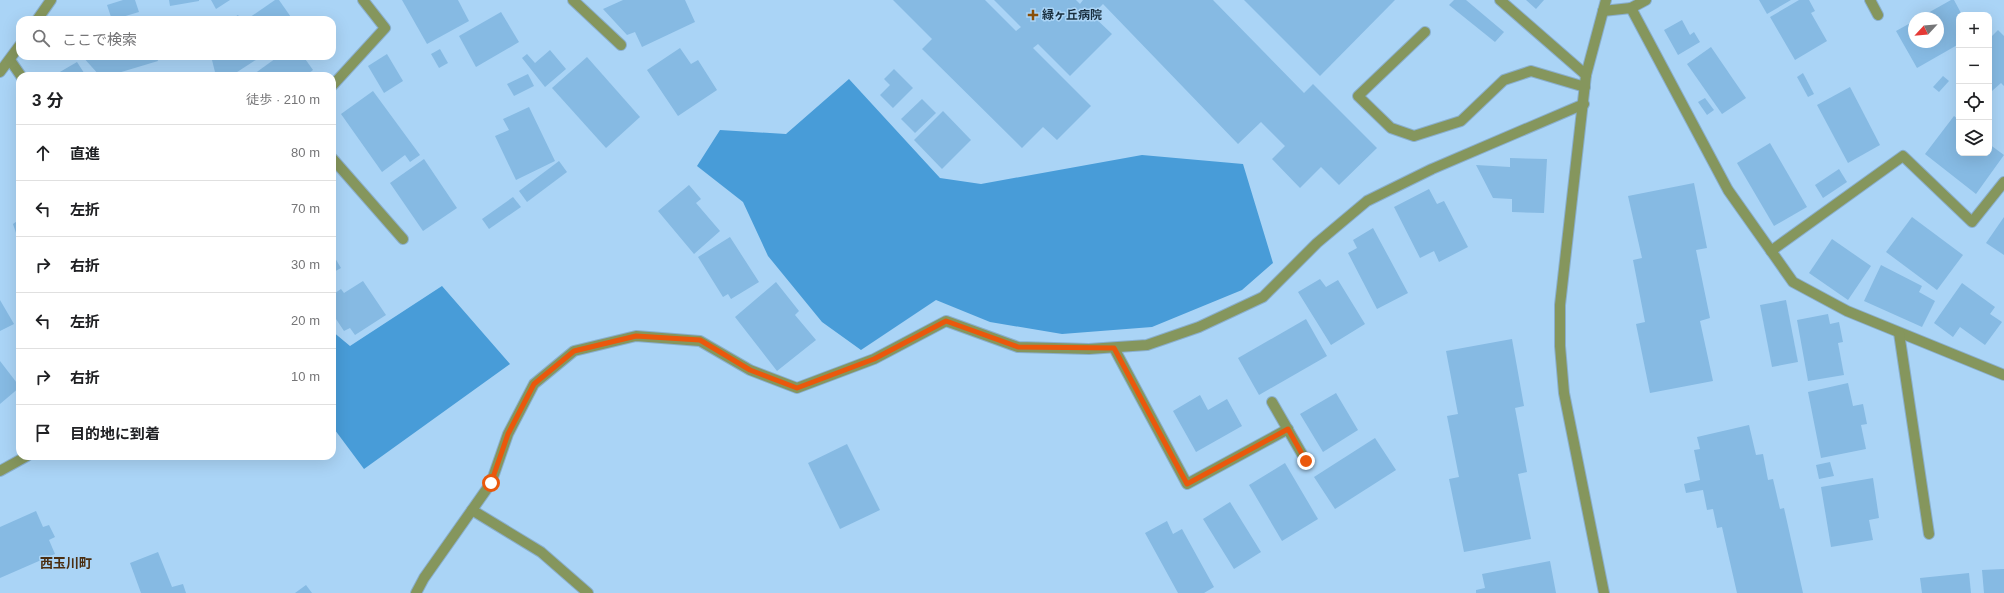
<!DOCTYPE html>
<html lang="ja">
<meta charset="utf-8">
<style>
:root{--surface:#fff;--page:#f6f6f6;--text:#202124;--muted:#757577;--line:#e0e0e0}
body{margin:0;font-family:Helvetica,"Noto Sans JP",sans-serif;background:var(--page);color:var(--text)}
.controls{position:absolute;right:12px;top:12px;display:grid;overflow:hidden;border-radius:8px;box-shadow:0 4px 16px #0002}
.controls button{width:36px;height:36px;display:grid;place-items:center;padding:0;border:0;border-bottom:1px solid var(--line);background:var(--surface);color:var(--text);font:20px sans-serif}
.compass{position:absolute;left:1908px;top:12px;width:36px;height:36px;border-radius:50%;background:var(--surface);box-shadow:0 4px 16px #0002;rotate:244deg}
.stop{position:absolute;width:12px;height:12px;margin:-9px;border:3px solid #ea580c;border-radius:50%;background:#fff}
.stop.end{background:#ea580c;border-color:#fff;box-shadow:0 1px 4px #0008}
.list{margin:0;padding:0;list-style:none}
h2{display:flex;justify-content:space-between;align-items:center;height:52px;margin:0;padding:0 16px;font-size:17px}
h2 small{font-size:13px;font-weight:400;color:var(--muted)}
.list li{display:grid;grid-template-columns:26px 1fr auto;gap:12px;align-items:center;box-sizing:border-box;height:56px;padding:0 16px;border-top:1px solid var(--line)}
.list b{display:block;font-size:15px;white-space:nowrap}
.list em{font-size:13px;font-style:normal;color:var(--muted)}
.icon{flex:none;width:22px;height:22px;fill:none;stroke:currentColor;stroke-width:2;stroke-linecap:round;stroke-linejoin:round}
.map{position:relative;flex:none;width:2004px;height:593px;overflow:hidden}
.search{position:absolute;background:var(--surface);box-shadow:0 4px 16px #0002;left:16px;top:16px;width:320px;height:44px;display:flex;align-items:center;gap:10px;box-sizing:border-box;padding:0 14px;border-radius:12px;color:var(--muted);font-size:15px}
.panel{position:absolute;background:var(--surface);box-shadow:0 4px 16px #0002;left:16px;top:72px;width:320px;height:388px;border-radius:12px}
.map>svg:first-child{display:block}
.forest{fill:#489cd8}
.building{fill:#86bae3}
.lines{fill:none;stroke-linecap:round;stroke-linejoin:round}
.minor-casing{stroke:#8aafcd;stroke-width:12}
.minor{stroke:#85965d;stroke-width:10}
.route{stroke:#ea580c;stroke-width:5}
.poi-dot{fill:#894f08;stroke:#aad4f6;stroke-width:1.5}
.labels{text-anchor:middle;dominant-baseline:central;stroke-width:3;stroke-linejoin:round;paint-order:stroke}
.poi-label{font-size:12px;font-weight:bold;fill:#182d3d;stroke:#aad4f6;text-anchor:start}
.neighbourhood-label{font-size:13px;font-weight:bold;fill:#4b2e11;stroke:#aad4f6}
</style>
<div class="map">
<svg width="2004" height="593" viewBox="0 0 2004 593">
<rect width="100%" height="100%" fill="#aad4f6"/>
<g class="forest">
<polygon points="849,79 940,178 981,184 1142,155 1243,164 1273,263 1242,290 1152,327 1062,334 990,322 936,300 861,350 822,322 768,256 743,202 697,166 720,130 786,134"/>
<polygon points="442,286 510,364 364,469 332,426 332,331 350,346"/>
</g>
<g class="building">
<polygon points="123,0 135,0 139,12 112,20 107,5"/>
<polygon points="169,0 199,0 199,1 170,6"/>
<polygon points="211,0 230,0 216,9"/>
<polygon points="275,0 279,0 293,20 246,20"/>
<polygon points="402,0 458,0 469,21 427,44"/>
<polygon points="623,0 685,0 695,22 642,47 635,32 627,35 603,9"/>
<polygon points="893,0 985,0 1016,31 1021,27 994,0 1076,0 1080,4 1083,0 1213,0 1304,93 1313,84 1377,148 1339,185 1321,167 1300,188 1272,159 1285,146 1261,122 1238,144 1103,4 1092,15 1112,34 1070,76 1038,44 1033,48 1091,106 1057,140 1043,127 1022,148 922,49 932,39"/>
<polygon points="1244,0 1395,0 1320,76"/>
<polygon points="1454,0 1466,0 1504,32 1495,42 1449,5"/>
<polygon points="1526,0 1544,0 1536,9"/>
<polygon points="1759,0 1791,0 1767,14"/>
<polygon points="1799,0 1809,0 1815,11 1811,13 1827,41 1795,60 1770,17"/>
<polygon points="1951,0 1954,0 1962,15 1959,15 1959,44 1917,68 1896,31 1914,21 1914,42 1938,42 1938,18 1919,18"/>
<polygon points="501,12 519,42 476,67 459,36"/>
<polygon points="238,15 241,20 230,20"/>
<polygon points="1682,20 1690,35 1694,32 1700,42 1678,55 1664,30"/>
<polygon points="1998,30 2004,36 2004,86 2001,83 1992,91 1989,88 1989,39"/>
<polygon points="1711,47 1746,98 1722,114 1687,64"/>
<polygon points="680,48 691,64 698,60 717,90 678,116 647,70"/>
<polygon points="440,49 448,63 439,68 431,54"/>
<polygon points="550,50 566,69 545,87 522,58 527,54 535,63"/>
<polygon points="387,54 403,81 384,93 368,66"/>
<polygon points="82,56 156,56 158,61 108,76 100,76"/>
<polygon points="211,56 262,56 231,76 216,76"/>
<polygon points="279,56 303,56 313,70 305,76 255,76 254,74"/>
<polygon points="587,57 640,117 606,148 552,88"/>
<polygon points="77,62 86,76 53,76"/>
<polygon points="894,69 913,88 893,108 880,95 890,85 884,79"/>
<polygon points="1803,73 1814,94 1808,97 1797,77"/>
<polygon points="528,74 534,86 514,96 507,84"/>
<polygon points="1943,76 1949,81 1939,92 1933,87"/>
<polygon points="1850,87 1880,145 1848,163 1817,105"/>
<polygon points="373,91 420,155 410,162 405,155 382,172 341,114"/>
<polygon points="1705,98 1714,110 1707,115 1698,102"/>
<polygon points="922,99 936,113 915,133 901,119"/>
<polygon points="529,107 555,161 516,180 495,136 509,130 503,119"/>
<polygon points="943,111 971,140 942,169 914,140"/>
<polygon points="1954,116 1959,120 1959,153 1989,153 1989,144 2004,155 1976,194 1925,154"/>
<polygon points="1770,143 1807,207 1774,226 1737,163"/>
<polygon points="1510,158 1547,159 1544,213 1512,212 1512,199 1493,198 1476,165 1510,167"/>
<polygon points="424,159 457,208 423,231 390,183"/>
<polygon points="559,161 567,172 527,202 519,191"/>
<polygon points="1839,169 1847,182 1823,198 1815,185"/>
<polygon points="1694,183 1707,248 1696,250 1710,318 1700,321 1713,381 1650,393 1636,324 1645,322 1633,260 1642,258 1628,196"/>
<polygon points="689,185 701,199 696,203 720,231 694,254 658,211"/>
<polygon points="1429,189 1437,204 1444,201 1468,247 1439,262 1434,251 1420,258 1394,207"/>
<polygon points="513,197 521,207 489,229 482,219"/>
<polygon points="1912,217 1963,255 1937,290 1886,252"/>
<polygon points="2004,217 2004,255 1986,243"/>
<polygon points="20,219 20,245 13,224"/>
<polygon points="1373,228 1408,293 1377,309 1348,253 1357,248 1353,240"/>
<polygon points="730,237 759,282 731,299 728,294 723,297 698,257"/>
<polygon points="1832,239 1871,266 1848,300 1809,273"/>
<polygon points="332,253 341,268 332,273"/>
<polygon points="1881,265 1922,286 1919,292 1935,301 1922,327 1864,301"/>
<polygon points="1320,279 1326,287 1338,280 1365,324 1331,345 1298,292"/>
<polygon points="363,281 386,315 355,335 350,328 344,331 332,313 332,295 341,289 344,293"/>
<polygon points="776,282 799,311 795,315 816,340 777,371 735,317"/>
<polygon points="1962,283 1995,307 1990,314 2002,322 1985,345 1960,327 1953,337 1934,323"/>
<polygon points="0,300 14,324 0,331"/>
<polygon points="1786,300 1798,362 1772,367 1760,305"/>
<polygon points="1828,314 1830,324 1839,322 1843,342 1838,343 1844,375 1808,381 1797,320"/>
<polygon points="1306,319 1327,356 1259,395 1238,358"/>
<polygon points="1512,339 1524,406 1515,408 1527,472 1518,474 1531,539 1464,552 1449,479 1459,477 1447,416 1458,414 1446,351"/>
<polygon points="0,361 20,387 0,404"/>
<polygon points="1848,383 1853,406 1863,404 1867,424 1861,425 1866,449 1821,458 1808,392"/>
<polygon points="1336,393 1358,430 1323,452 1300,414"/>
<polygon points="1200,395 1208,410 1227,399 1242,426 1196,452 1173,411"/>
<polygon points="1749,425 1756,455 1763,454 1768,480 1773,479 1780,509 1784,508 1803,593 1737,593 1722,527 1717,528 1713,509 1707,510 1703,490 1686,493 1684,484 1700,480 1694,450 1700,449 1697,437"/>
<polygon points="1375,438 1396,470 1335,509 1314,477"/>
<polygon points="847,444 880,510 840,529 808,463"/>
<polygon points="1830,462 1834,476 1819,479 1816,465"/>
<polygon points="1285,463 1318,519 1282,541 1249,485"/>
<polygon points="1873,478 1879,518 1869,520 1873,540 1831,547 1821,487"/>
<polygon points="1230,502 1261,552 1234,569 1203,519"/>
<polygon points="36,511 43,527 49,525 55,537 49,540 55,554 0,578 0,527"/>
<polygon points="1167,521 1173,534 1182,529 1214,587 1204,593 1178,593 1145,533"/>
<polygon points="158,552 172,587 183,584 186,593 141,593 130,563"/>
<polygon points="1550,561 1556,593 1476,593 1476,590 1485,588 1482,574"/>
<polygon points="2004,569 2004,593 1984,593 1982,570"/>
<polygon points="1969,573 1971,593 1922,593 1920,578"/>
<polygon points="306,585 312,593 295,593"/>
</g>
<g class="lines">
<g class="minor-casing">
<g id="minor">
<polyline points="573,0 621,45"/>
<polyline points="1500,0 1586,75"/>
<polyline points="1870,0 1878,15"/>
<polyline points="1631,8 1646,0"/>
<polyline points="1603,11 1631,8 1728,190 1793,282 1847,311 2004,375"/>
<polyline points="37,20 51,0"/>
<polyline points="1425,32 1358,96 1391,128 1414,136 1461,121 1504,80 1531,71 1585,87"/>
<polyline points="10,60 21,76"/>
<polyline points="0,72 20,45"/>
<polyline points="332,86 385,28 363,0"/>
<polyline points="332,158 403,239"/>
<polyline points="1771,251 1903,156 1972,222 2004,182"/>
<polyline points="1899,333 1929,534"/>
<polyline points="1114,348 1187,484 1288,429"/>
<polyline points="1272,402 1306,461"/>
<polyline points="0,471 27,456"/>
<polyline points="472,510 541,552 588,593"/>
<polyline points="416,593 424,578 491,483 508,434 534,384 574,351 636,336 700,341 750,370 797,388 874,359 946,321 1018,347 1089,349 1147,345 1199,327 1263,297 1317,243 1367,201 1432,169 1584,104"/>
<polyline points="1604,593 1564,393 1560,346 1560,305 1586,75 1606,0"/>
</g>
</g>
<use href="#minor" class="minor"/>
</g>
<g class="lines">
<polyline class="route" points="491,483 508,434 534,384 574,351 636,336 700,340 750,370 797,388 874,359 946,321 1018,347 1114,348 1187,484 1288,429 1306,461"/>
</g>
<path class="poi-dot" d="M1031 9h4v4h4v4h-4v4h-4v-4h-4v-4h4z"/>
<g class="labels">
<g class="poi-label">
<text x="1042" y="15">緑ヶ丘病院</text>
</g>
<g class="neighbourhood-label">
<text x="66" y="563">西玉川町</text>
</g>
</g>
</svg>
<div class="controls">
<button>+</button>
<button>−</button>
<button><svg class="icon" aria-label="locate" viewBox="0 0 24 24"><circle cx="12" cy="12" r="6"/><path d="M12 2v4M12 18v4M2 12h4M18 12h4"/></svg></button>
<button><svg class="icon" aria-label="layers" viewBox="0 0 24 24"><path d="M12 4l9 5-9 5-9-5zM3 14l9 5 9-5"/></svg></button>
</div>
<svg class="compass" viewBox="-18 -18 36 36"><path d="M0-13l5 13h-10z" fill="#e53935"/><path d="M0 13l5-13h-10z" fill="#757577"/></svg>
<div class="stop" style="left:491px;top:483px"></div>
<div class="stop end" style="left:1306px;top:461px"></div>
<div class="search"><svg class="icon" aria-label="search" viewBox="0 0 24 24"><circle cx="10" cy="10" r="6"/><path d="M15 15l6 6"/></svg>ここで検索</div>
<section class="panel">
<h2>3 分<small>徒歩 · 210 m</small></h2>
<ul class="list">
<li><svg class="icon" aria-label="ahead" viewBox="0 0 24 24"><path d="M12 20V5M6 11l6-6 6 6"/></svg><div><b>直進</b></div><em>80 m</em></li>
<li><svg class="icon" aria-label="left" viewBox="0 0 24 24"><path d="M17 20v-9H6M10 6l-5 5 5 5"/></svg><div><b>左折</b></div><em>70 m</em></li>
<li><svg class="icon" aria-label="right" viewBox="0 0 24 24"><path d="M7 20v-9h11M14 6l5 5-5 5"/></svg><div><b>右折</b></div><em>30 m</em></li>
<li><svg class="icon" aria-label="left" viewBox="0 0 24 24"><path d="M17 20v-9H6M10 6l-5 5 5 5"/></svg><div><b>左折</b></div><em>20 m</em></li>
<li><svg class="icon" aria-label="right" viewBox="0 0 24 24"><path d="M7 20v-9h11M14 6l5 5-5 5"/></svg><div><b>右折</b></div><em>10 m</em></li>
<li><svg class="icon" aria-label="arrive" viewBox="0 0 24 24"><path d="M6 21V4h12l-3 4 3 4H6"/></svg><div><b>目的地に到着</b></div></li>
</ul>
</section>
</div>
